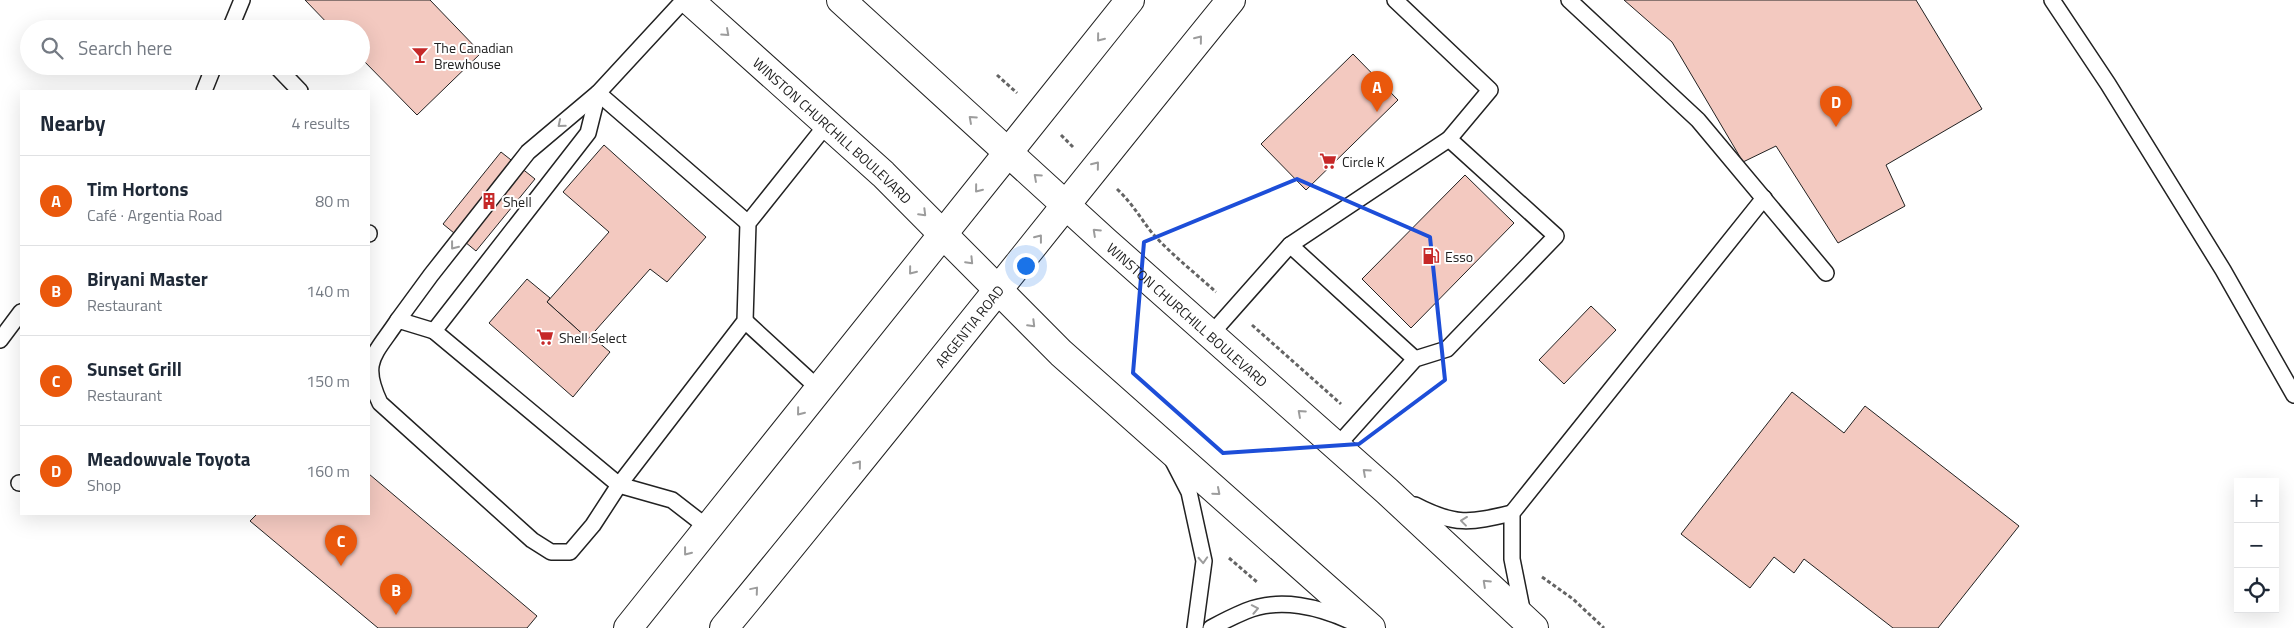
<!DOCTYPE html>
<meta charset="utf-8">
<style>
:root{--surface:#fff;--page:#f6f6f7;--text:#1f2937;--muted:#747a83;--line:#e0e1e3;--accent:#ea580c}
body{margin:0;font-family:"Titillium Web",sans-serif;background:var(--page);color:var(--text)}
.controls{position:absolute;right:15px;bottom:15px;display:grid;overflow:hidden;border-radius:0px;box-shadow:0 5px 20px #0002}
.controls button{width:45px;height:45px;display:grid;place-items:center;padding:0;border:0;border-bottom:1px solid var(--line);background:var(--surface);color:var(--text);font:25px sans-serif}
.you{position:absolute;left:1025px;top:265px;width:18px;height:18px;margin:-12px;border:4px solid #fff;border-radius:50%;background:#1a73e8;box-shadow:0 0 0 8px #1a73e833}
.badge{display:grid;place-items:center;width:32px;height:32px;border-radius:50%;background:var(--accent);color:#fff;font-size:16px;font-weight:700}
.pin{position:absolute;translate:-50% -41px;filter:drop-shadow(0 1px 2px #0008)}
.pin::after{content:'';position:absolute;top:26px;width:18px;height:15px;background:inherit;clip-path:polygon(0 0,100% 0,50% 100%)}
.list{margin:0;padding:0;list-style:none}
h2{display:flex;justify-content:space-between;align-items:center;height:65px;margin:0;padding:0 20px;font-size:21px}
h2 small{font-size:16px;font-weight:400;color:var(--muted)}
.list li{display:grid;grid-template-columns:32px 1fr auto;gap:15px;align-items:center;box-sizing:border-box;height:90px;padding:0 20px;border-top:1px solid var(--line)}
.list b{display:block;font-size:19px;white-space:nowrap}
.list p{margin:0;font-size:16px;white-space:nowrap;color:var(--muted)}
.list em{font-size:16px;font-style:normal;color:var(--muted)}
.icon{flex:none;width:28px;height:28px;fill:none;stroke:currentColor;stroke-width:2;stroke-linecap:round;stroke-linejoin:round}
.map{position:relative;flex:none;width:2294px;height:628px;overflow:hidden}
.search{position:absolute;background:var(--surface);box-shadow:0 5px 20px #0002;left:20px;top:20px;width:350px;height:55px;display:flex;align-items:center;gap:12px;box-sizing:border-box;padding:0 18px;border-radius:28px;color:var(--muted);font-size:19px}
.panel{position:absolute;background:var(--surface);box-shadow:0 5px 20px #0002;left:20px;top:90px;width:350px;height:425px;border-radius:0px}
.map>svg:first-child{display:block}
.building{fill:#f3c9c0;stroke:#222}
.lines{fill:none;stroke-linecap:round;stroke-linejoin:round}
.service-casing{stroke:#222;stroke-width:18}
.tertiary-casing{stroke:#222;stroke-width:30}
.secondary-casing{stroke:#222;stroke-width:30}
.path{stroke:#646464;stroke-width:3;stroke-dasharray:4 2.5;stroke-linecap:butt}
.service{stroke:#fff;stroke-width:15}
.tertiary{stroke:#fff;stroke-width:28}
.secondary{stroke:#fff;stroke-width:28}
.oneway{stroke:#9c9c9c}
.marked{fill:none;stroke:#1d4ed8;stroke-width:4;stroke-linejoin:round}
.labels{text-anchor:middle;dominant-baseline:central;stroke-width:4;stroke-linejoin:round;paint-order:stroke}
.poi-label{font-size:14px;fill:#222;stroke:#fff;text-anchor:start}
.street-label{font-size:14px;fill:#222;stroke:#fff}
</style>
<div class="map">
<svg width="2294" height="628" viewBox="0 0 2294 628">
<rect width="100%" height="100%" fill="#fff"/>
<g class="building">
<polygon points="305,0 430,0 481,53 417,115 361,58 361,29 333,29"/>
<polygon points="1624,0 1916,0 1982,109 1886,165 1905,206 1838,243 1776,146 1743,162 1672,42"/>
<polygon points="1353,54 1398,100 1306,190 1261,144"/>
<polygon points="604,145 706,237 667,282 650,269 588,339 547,302 609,232 563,192"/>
<polygon points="501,152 535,179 476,251 443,224"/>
<polygon points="1465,175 1514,223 1411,328 1362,279"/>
<polygon points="527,279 550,298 547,302 588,339 591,336 610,352 573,397 489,323"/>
<polygon points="1591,306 1616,330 1564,384 1539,360"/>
<polygon points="1792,392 1844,433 1865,406 2019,526 1938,628 1893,628 1804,559 1794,573 1774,557 1750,588 1681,534"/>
<polygon points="369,474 537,616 527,628 378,628 250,521 257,514 369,514"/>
</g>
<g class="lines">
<g class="service-casing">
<g id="service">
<polyline points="684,0 598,93 588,133 434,331 619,485 745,321 748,223 827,124"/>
<polyline points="1569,0 1698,120 1826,273"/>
<polyline points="2052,0 2108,84 2223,270 2294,395"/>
<polyline points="230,29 242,0"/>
<polyline points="276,66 300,91"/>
<polyline points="204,91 214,66"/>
<polyline points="369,233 369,234"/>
<polyline points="1290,245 1415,359"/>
<polyline points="398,320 431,275 528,152 598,93 748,223"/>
<polyline points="745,321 818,388"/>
<path d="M 434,331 L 398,320 C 375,355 360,361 380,403 L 532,540 L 551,552 L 570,552 L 593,525 L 619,485 L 672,500 L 707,527"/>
<polyline points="1212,333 1290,245 1449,139 1490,90 1395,0"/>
<polyline points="0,340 21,312"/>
<polyline points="1337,446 1415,359 1447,349 1556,236 1449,139"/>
<polyline points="1173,461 1189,492 1204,561 1195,628"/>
<polyline points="19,483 21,483"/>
<path d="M 1415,505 C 1455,526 1470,523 1512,513"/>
<polyline points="1523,614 1512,559 1512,513 1764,198"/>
<path d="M 1211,628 C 1222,622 1234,616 1246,611 C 1280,597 1320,607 1352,622"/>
</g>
</g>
<g class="tertiary-casing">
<g id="tertiary">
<polyline points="628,628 1130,0"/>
<path id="s1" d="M 724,628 C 895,421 1061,209 1231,0"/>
</g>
</g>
<g class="secondary-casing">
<g id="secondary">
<path id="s2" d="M 689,0 L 883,174 L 1061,353 L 1371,628"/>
<path id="s3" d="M 841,0 L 1105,241 L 1387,491 L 1534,628"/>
</g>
</g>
<g class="path">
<polyline points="997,75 1017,93"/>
<polyline points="1061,135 1073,147"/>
<path d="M 1117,189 C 1133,204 1140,218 1153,234 C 1172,255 1195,273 1216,292"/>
<polyline points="1252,325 1341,404"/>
<polyline points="1229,558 1257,582"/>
<polyline points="1542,577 1573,599 1604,628"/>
</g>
<use href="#service" class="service"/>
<use href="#tertiary" class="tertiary"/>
<use href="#secondary" class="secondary"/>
</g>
<defs><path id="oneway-chevron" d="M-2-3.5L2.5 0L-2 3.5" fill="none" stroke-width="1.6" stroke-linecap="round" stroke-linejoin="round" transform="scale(1.25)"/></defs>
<g class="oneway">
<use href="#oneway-chevron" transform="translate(726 33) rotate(42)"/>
<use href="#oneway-chevron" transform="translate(1100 38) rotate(129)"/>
<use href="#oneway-chevron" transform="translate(1199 39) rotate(-51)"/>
<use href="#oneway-chevron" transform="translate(972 119) rotate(-138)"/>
<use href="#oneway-chevron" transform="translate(561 124) rotate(140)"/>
<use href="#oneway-chevron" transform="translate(1096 165) rotate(-51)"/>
<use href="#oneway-chevron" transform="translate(1037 177) rotate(-138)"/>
<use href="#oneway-chevron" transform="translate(978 189) rotate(129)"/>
<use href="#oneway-chevron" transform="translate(923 213) rotate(45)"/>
<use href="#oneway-chevron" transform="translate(1096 232) rotate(-137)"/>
<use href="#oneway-chevron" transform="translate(1039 238) rotate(-52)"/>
<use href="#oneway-chevron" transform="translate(454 246) rotate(128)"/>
<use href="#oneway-chevron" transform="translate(970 261) rotate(46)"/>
<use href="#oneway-chevron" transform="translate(912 271) rotate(129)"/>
<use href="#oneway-chevron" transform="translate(1032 324) rotate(45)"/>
<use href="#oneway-chevron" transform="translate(800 412) rotate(129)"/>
<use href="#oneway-chevron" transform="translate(1301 413) rotate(-138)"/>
<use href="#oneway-chevron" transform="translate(858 464) rotate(-51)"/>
<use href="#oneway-chevron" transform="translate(1366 472) rotate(-138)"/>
<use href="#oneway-chevron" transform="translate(1217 492) rotate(41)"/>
<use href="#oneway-chevron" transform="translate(1464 521) rotate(-173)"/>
<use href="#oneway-chevron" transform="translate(687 552) rotate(128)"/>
<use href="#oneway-chevron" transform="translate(1203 560) rotate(87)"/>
<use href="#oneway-chevron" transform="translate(1486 583) rotate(-137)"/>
<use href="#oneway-chevron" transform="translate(755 590) rotate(-50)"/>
<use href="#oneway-chevron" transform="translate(1255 609) rotate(-11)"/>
</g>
<path class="marked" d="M 1297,179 L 1430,237 L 1445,380 L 1359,444 L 1223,453 L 1133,373 L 1144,242 Z"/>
<defs>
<g id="bar-bare" transform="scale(1.35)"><path d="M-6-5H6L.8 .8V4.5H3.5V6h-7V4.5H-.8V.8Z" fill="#c62828" stroke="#fff" stroke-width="2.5" paint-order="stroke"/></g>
<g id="supermarket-bare" transform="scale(1.35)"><path d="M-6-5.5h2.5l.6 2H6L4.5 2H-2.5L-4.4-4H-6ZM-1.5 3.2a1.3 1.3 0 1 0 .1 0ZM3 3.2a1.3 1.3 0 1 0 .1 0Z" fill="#c62828" stroke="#fff" stroke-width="2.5" paint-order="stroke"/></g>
<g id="building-bare" transform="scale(1.35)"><path d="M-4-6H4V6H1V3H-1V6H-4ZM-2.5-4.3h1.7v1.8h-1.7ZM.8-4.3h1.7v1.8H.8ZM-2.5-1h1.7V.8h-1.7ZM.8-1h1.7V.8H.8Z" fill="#c62828" stroke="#fff" stroke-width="2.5" paint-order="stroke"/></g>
<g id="fuel-bare" transform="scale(1.35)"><path d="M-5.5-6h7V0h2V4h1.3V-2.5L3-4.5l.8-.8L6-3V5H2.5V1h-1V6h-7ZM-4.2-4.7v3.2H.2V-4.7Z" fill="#c62828" stroke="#fff" stroke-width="2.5" paint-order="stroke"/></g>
</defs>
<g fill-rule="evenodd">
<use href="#bar-bare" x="420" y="55"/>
<use href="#supermarket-bare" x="1328" y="161"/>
<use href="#building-bare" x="489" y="201"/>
<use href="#fuel-bare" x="1431" y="256"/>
<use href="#supermarket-bare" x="545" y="337"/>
</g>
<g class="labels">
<g class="poi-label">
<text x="434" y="47">The Canadian<tspan x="434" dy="16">Brewhouse</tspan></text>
<text x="1342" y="161">Circle K</text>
<text x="503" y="201">Shell</text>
<text x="1445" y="256">Esso</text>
<text x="559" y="337">Shell Select</text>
</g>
<g class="street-label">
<text stroke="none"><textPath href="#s2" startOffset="194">WINSTON CHURCHILL BOULEVARD</textPath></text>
<text stroke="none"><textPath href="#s3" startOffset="468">WINSTON CHURCHILL BOULEVARD</textPath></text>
<text stroke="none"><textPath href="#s1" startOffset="389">ARGENTIA ROAD</textPath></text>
</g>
</g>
</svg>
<div class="controls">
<button>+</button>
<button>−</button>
<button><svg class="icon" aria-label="locate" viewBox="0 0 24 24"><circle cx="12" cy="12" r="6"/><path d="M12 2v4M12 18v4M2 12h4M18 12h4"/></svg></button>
</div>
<div class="you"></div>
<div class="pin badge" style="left:1377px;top:112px">A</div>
<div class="pin badge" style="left:396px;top:615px">B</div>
<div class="pin badge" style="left:341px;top:566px">C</div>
<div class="pin badge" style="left:1836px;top:127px">D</div>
<div class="search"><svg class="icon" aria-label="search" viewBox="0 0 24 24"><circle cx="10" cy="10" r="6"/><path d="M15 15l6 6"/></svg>Search here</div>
<section class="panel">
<h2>Nearby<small>4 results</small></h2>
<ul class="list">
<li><span class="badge">A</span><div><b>Tim Hortons</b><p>Café · Argentia Road</p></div><em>80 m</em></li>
<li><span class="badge">B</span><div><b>Biryani Master</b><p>Restaurant</p></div><em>140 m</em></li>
<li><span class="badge">C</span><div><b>Sunset Grill</b><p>Restaurant</p></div><em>150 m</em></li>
<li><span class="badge">D</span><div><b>Meadowvale Toyota</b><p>Shop</p></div><em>160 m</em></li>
</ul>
</section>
</div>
